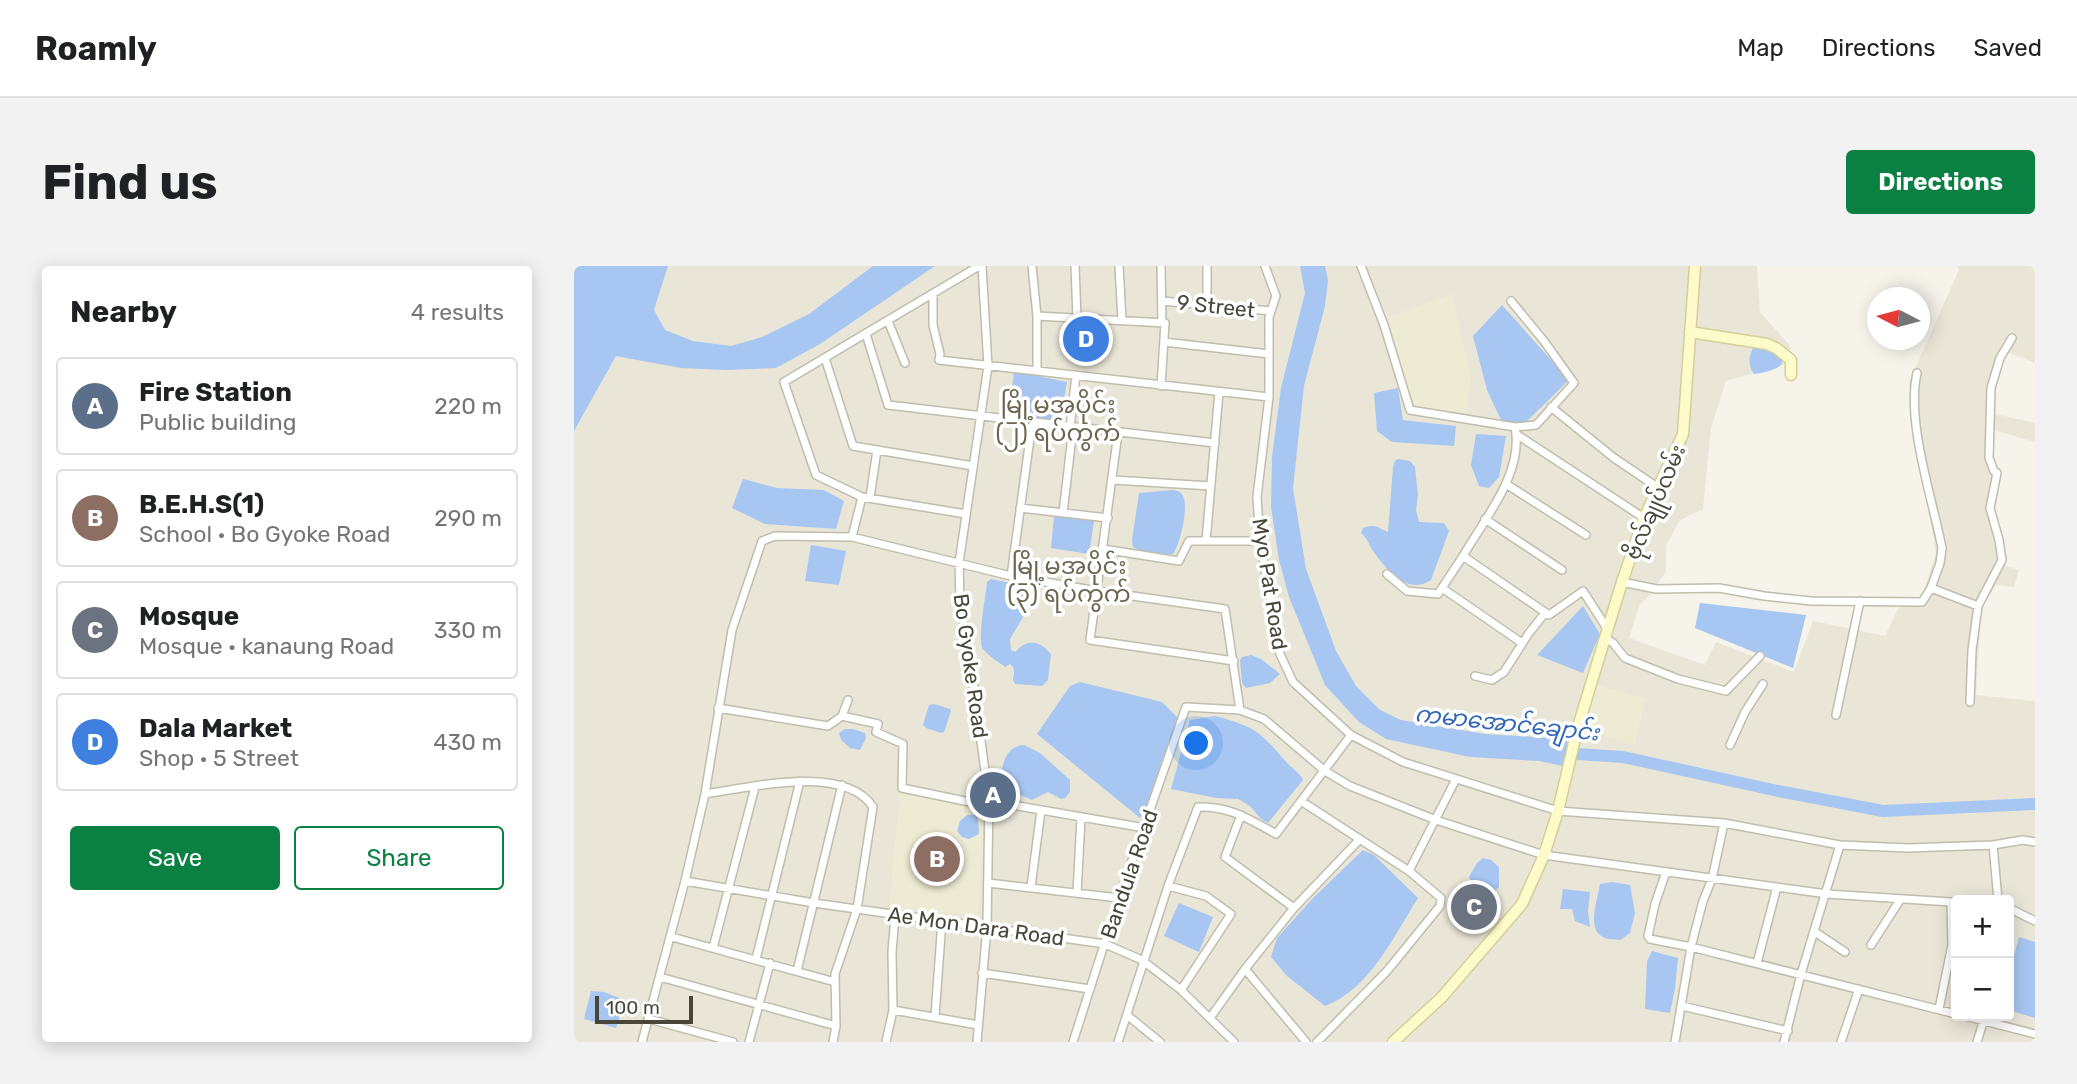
<!DOCTYPE html>
<html lang="en">
<head>
<meta charset="utf-8">
<style>
  body { margin:0; font-family:Rubik,"Noto Sans Myanmar",sans-serif; background:#f2f2f2; color:#202124 }
  .controls { position:absolute; right:21px; bottom:21px; display:grid; overflow:hidden; border-radius:7px; box-shadow:0 4px 18px #0003 }
  .controls button { width:63px; height:63px; display:grid; place-items:center; padding:0; border:0; border-bottom:2px solid #e0e0e0; background:#fff; color:#202124; font:35px sans-serif }
  .compass { position:absolute; left:1293px; top:21px; width:63px; height:63px; border-radius:50%; background:#fff; box-shadow:0 4px 18px #0003; rotate:276deg }
  .scale { position:absolute; left:21px; bottom:18px; width:98px; box-sizing:border-box; padding-left:7px; border:4px solid #494538; border-top:0; font-size:19px; line-height:24px; white-space:nowrap; color:#494538; -webkit-text-stroke:5px #fff; paint-order:stroke }
  .you { position:absolute; left:623px; top:478px; width:24px; height:24px; margin:-18px; border:5px solid #fff; border-radius:50%; background:#1a73e8; box-shadow:0 0 0 10px #1a73e833 }
  .badge { display:grid; place-items:center; width:46px; height:46px; border-radius:50%; background:#0b8043; color:#fff; font-size:23px; font-weight:700 }
  .pin { position:absolute; translate:-50% -50%; border:4px solid #fff; box-shadow:0 2px 7px #0006 }
  .list { margin:0; padding:0; list-style:none }
  h2 { display:flex; justify-content:space-between; align-items:center; height:91px; margin:0; padding:0 28px; font-size:30px }
  h2 small { font-size:23px; font-weight:400; color:#757577 }
  .list li { display:grid; grid-template-columns:46px 1fr auto; gap:21px; align-items:center; box-sizing:border-box; height:98px; margin:0 14px 14px; padding:0 14px; border:2px solid #e0e0e0; border-radius:7px }
  .list b { display:block; font-size:26px; white-space:nowrap }
  .list p { margin:0; font-size:23px; white-space:nowrap; color:#757577 }
  .list em { font-size:23px; font-style:normal; color:#757577 }
  .actions { display:flex; gap:14px; padding:21px 28px }
  .actions a { flex:1; padding:16px 0; border:2px solid #0b8043; border-radius:7px; text-align:center; font-size:24px; color:#0b8043 }
  .actions .main { background:#0b8043; color:#fff }
  .map { position:relative; flex:none; width:1461px; height:776px; overflow:hidden; border-radius:7px }
  header { display:flex; align-items:center; gap:42px; box-sizing:border-box; height:98px; padding:0 35px; background:#fff; border-bottom:2px solid #e0e0e0 }
  header strong { font-size:33px }
  nav { display:flex; gap:38px; margin-inline-start:auto; font-size:24px }
  .intro { display:flex; align-items:center; justify-content:space-between; box-sizing:border-box; height:168px; padding:0 42px }
  h1 { margin:0; font-size:49px }
  .button { padding:18px 32px; border-radius:7px; background:#0b8043; color:#fff; font-size:24px; font-weight:700 }
  main { display:flex; gap:42px; padding:0 42px }
  aside { flex:1; background:#fff; border-radius:7px; box-shadow:0 4px 18px #0003 }
  .map>svg:first-child { display:block }
  .residential { fill:#e9e6d8; fill-rule:evenodd }
  .education { fill:#eeebd4 }
  .water { fill:#a7c6f1 }
  .lines { fill:none; stroke-linecap:round; stroke-linejoin:round }
  .river { stroke:#a7c6f1; stroke-width:12 }
  .street-casing { stroke:#c0bdac; stroke-width:10 }
  .secondary-casing { stroke:#d4cf9a; stroke-width:13 }
  .street { stroke:#fff; stroke-width:7 }
  .secondary { stroke:#fefbca; stroke-width:10 }
  .labels { text-anchor:middle; dominant-baseline:central; stroke-width:7; stroke-linejoin:round; paint-order:stroke }
  .street-label { font-size:21px; fill:#494538; stroke:#fff }
  .water-label { font-size:23px; font-style:italic; fill:#3066b6; stroke:#fff }
  .quarter-label { font-size:24px; fill:#6c654f; stroke:#fff }
</style>
</head>
<body>
<header>
<strong>Roamly</strong>
<nav><a>Map</a><a>Directions</a><a>Saved</a></nav>
</header>
<div class="intro"><h1>Find us</h1><a class="button">Directions</a></div>
<main>
<aside>
<h2>Nearby<small>4 results</small></h2>
<ul class="list">
<li><span class="badge" style="background:#5c6f8a">A</span><div><b>Fire Station</b><p>Public building</p></div><em>220 m</em></li>
<li><span class="badge" style="background:#8d6e63">B</span><div><b>B.E.H.S(1)</b><p>School · Bo Gyoke Road</p></div><em>290 m</em></li>
<li><span class="badge" style="background:#6b7280">C</span><div><b>Mosque</b><p>Mosque · kanaung Road</p></div><em>330 m</em></li>
<li><span class="badge" style="background:#3f7fe0">D</span><div><b>Dala Market</b><p>Shop · 5 Street</p></div><em>430 m</em></li>
</ul>
<div class="actions"><a class="main">Save</a><a>Share</a></div>
</aside>
<div class="map">
<svg width="1461" height="776" viewBox="0 0 1461 776">
  <rect width="100%" height="100%" fill="#f5f3ea"/>
  <!-- residential -->
  <path class="residential" d="M94,0H1183L1186,46L1217,81L1212,98L1152,115L1137,162L1129,243L1106,254L1092,279V305L1078,327L1066,338L1055,372L1131,399L1142,376L1220,406L1239,355L1311,370L1324,343L1348,330L1362,287L1339,156L1335,116L1385,4L1383,0H1461V97L1435,87L1429,94L1416,129L1417,147L1461,157V176L1420,164L1419,241L1431,283L1429,299L1445,304L1440,321L1422,319L1407,343L1402,429L1461,435V776H0V165L42,90L80,44ZM1382,634H1435V750H1382Z"/>
  <!-- education -->
  <path class="education" d="M878,28L897,113L892,147L843,141L835,130L812,52Z
    M1021,419L1071,432L1061,478L1010,465Z
    M326,527L410,545L404,649L315,642Z"/>
  <!-- water -->
  <path class="water" d="M0,0H94L80,44L91,64L119,75L157,80L188,71L235,48L299,0H361L246,78L202,102L153,104L107,102L42,90L0,165Z
    M726,0H751L754,14L751,40L730,120L719,222L732,303L762,385L782,420L806,444L827,454L911,468L994,473L989,500L965,495L896,491L812,473L785,456L751,419L715,331L705,294L697,241L698,191L707,122L731,27Z
    M928,39L995,114L948,160L927,154L913,124L899,70Z
    M1188,80C1223,94 1208,104 1180,108C1174,101 1174,88 1180,81Z
    M440,105L493,116L486,157L435,151Z
    M824,122L829,154L882,160L880,180L818,176L803,165L800,127Z
    M902,168L932,170L925,211L915,222L905,220L897,199Z
    M824,193L836,195L841,201L844,229L842,244L845,256L870,257L875,265L857,314C833,330 813,304 799,285C795,279 794,273 787,267L789,262C802,257 805,263 814,266L819,201L821,195Z
    M169,213L203,222L250,224L270,235L262,263L191,258L158,242Z
    M599,224C604,225 606,225 609,230C615,240 606,279 599,288C586,288 570,288 559,281L558,274L565,227Z
    M480,250L520,255L515,288L477,282Z
    M237,279L272,285L265,319L231,315Z
    M417,313L456,321L457,338L436,373L437,384L441,386C454,372 465,374 477,388L474,414L468,420L441,418L439,414C440,407 442,403 436,398L431,401C425,396 413,389 409,383C403,376 412,328 413,316Z
    M1126,337L1232,349L1219,402L1121,362Z
    M1009,340L1026,368L1009,407L963,389Z
    M677,389L687,393L706,408L696,417L672,422L668,417L666,394L668,391Z
    M506,416L588,436L604,452L571,548L566,552L463,468L496,420Z
    M360,438L376,443L377,445L370,466L367,467L352,462L349,459L355,439Z
    M641,450C683,461 687,467 714,498C720,504 726,507 729,514L694,557L687,553L676,540L664,533L642,532L597,523L616,454Z
    M271,463H279L291,467L292,472L286,484L276,482L267,474L265,467Z
    M450,479L466,487L496,514V526L491,532L487,533L474,526L458,534L427,521C426,504 430,480 450,479Z
    M393,549H401L404,552L405,568L395,573L388,571L383,565L386,555Z
    M789,584L800,589L844,632C820,670 795,724 751,740L713,710L697,691L703,672L739,632Z
    M909,592L917,594L925,601V621L919,627L900,621L895,611L903,597Z
    M1038,616L1056,619L1061,647L1056,667L1046,674C1041,673 1033,674 1029,671C1012,663 1024,632 1026,618Z
    M989,623L1016,626L1014,645L1016,661L1001,655L998,643H986Z
    M605,637L639,651L625,686L590,670Z
    M1445,671L1461,676V752L1435,744V708Z
    M1078,685L1104,692L1101,722L1096,747L1071,743L1073,695Z
    M17,725L30,726L48,733L49,741L42,762L10,753Z"/>
  <g class="lines">
    <!-- river -->
    <path class="river" d="M988,487L1049,491L1204,525L1309,545L1461,538"/>
    <defs>
      <path id="street" d="M458,0L463,50V104
        M501,0L503,52
        M545,0L548,54
        M587,0L588,57
        M691,0L702,30L695,51V131L683,231L686,275L706,388L719,416L777,469L829,496L984,545L1150,557L1266,579L1334,582L1419,579L1424,634
        M787,0L810,59L836,144L941,161C950,207 911,252 889,290L975,349L1009,325L1034,364
        M359,28V59L366,88L365,94L695,131
        M588,35L697,45
        M937,35L970,75L1000,117L962,159L941,161
        M633,39V0
        M463,50L591,57L587,120
        M314,55L331,97
        M292,68L314,139L641,177
        M590,76L695,88
        M251,92L279,180L399,200
        M1343,107C1332,156 1358,231 1368,282L1366,297L1357,322
        M977,141L1040,192L1083,221
        M496,162L502,109
        M544,167L516,374L660,395
        M942,168L1070,252
        M539,214L637,220
        M932,218L1012,269
        M296,231L303,184
        M446,242L534,252
        M489,247L499,162
        M392,248L288,231L242,209L210,116L405,0
        M911,253L988,304
        M278,271L288,231
        M632,275L645,126
        M529,283L605,295L615,275H686
        M813,308L833,325L864,328L889,290
        M437,310L458,158
        M1048,316L1082,323L1145,322L1190,330L1237,335L1348,336L1357,322L1404,340
        M868,322L948,377
        M1031,372L1039,377L1051,392L1104,413L1152,425L1186,390
        M901,410L918,414L930,406L955,367L971,347
        M1396,436L1398,384L1404,340L1428,294L1425,274L1416,242L1423,207L1420,205L1415,192L1417,122L1426,92L1438,72
        M144,442L254,460L268,450L274,434
        M1262,449L1286,335
        M268,450L304,458L302,466L329,478L328,522L410,539L415,535L571,562
        M1156,479L1171,446L1189,418
        M131,528C174,522 270,497 299,541L283,643L261,708L262,760L259,776
        M727,535L835,605L867,632L866,640L813,705L743,776
        M667,549L651,591L720,642
        M1419,579L1449,574L1461,576
        M835,605L882,513
        M1092,606L1081,638L1074,670L1076,673L1117,681L1382,748
        M111,615L240,637L531,678L568,694L607,724L660,776
        M414,617L545,632
        M594,620L632,630L657,648L607,724
        M457,621L467,544
        M503,627L507,552
        M1435,642L1461,655
        M1241,666L1271,686
        M98,671L261,716
        M1297,679L1326,634
        M139,682L181,521
        M182,693L226,515
        M1183,697L1203,621
        M671,703L732,776
        M223,705L268,519
        M408,707L516,723
        M86,711L262,760
        M1108,740L1214,765
        M319,744L318,686L321,649
        M553,749L586,776
        M361,750L368,655
        M1391,750L1461,768
        M636,752L671,703L720,642L786,573
        M75,753L159,776
        M68,776L111,615L131,528L158,364L188,275L201,270L278,271L437,310L523,325L651,343L666,444
        M175,776L196,697
        M312,776L319,744L404,759
        M403,776L413,661L415,535L397,400L386,335L385,297L414,100L408,0
        M499,776L545,632L612,441L666,444L690,453L751,505L776,520L862,554L970,589L1253,628L1377,636L1378,679L1365,743
        M544,776L594,620L624,541C656,540 675,553 702,568L777,469
        M1101,776L1117,681L1129,635L1138,613L1150,557
        M1210,776L1227,708L1266,579
        M1267,776L1285,723
        M1403,776L1411,750"/>
      <path id="secondary" d="M1116,66L1193,78L1202,82L1217,94V109
        M819,776L868,731L948,638L970,589L984,545L1003,464L1048,316L1070,252L1109,168L1121,0"/>
    </defs>
    <!-- street casing -->
    <use href="#street" class="street-casing"/>
    <!-- secondary casing -->
    <use href="#secondary" class="secondary-casing"/>
    <!-- street -->
    <use href="#street" class="street"/>
    <!-- secondary -->
    <use href="#secondary" class="secondary"/>
  </g>
  <g class="labels">
    <!-- street labels -->
    <g class="street-label">
      <text transform="translate(642 40) rotate(6)">9 Street</text>
      <text transform="translate(1081 236) rotate(-67)">ဗိုလ်ချုပ်လမ်း</text>
      <text transform="translate(696 318) rotate(81)">Myo Pat Road</text>
      <text transform="translate(397 400) rotate(82)">Bo Gyoke Road</text>
      <text transform="translate(555 608) rotate(-71)">Bandula Road</text>
      <text transform="translate(402 660) rotate(8)">Ae Mon Dara Road</text>
    </g>
    <!-- water labels -->
    <g class="water-label">
      <text transform="translate(933 457) rotate(6)">ကမာအောင်ချောင်း</text>
    </g>
    <!-- quarter labels -->
    <g class="quarter-label">
      <text x="484" y="139">မြို့မအပိုင်း<tspan x="484" dy="28">(၂) ရပ်ကွက်</tspan></text>
      <text x="495" y="300">မြို့မအပိုင်း<tspan x="495" dy="28">(၃) ရပ်ကွက်</tspan></text>
    </g>
  </g>
</svg>
<div class="controls">
<button>+</button>
<button>−</button>
</div>
<svg class="compass" viewBox="-18 -18 36 36"><path d="M0-13l5 13h-10z" fill="#e53935"/><path d="M0 13l5-13h-10z" fill="#757577"/></svg>
<div class="scale">100 m</div>
<div class="you"></div>
<div class="pin badge" style="left:419px;top:529px;background:#5c6f8a">A</div>
<div class="pin badge" style="left:363px;top:593px;background:#8d6e63">B</div>
<div class="pin badge" style="left:900px;top:641px;background:#6b7280">C</div>
<div class="pin badge" style="left:512px;top:73px;background:#3f7fe0">D</div>
</div>
</main>
</body>
</html>
